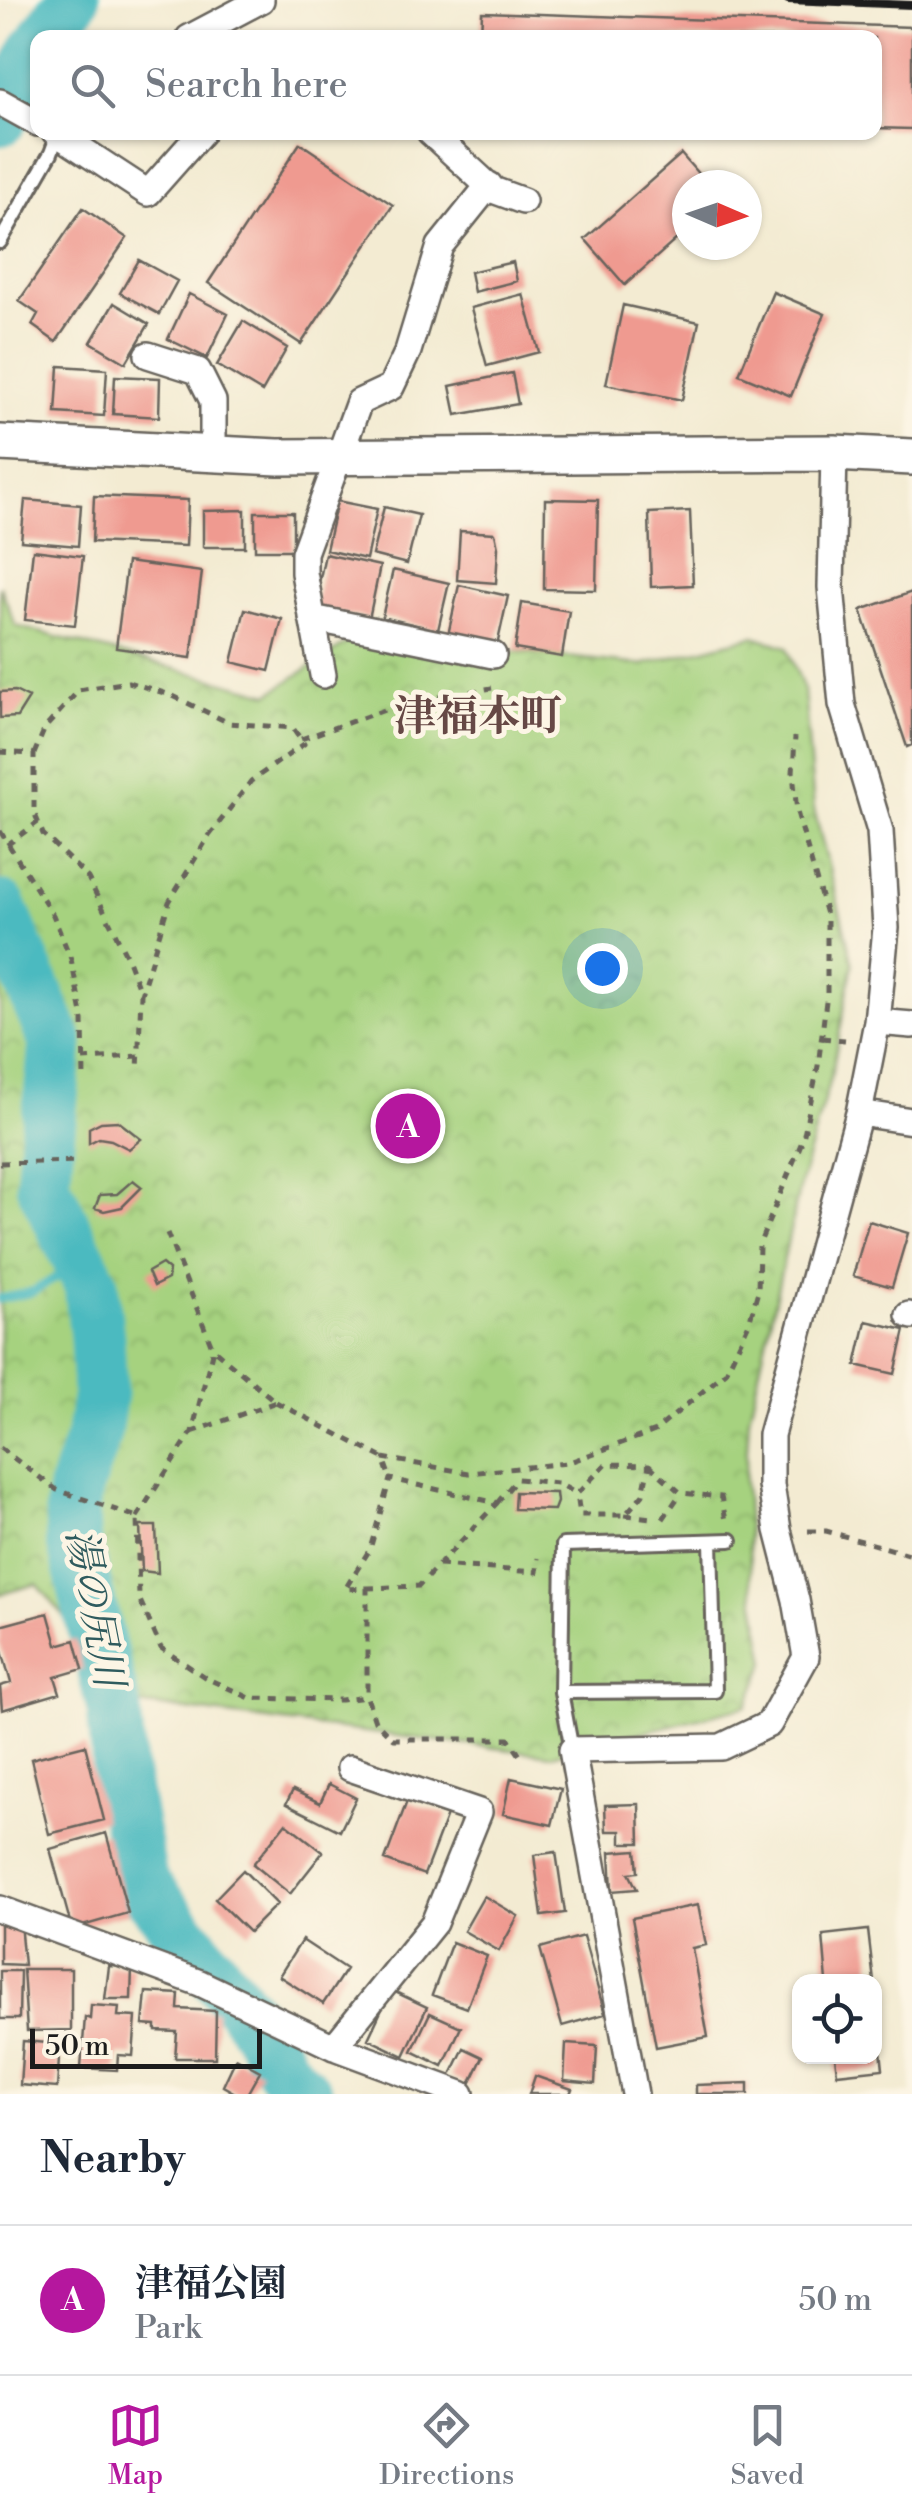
<!DOCTYPE html>
<html lang="en">
<head>
<meta charset="utf-8">
<style>
  body { margin:0; font-family:"Libre Bodoni","Noto Serif JP",serif; background:#f6f6f7; color:#1f2937 }
  .controls { position:absolute; right:30px; bottom:30px; display:grid; overflow:hidden; border-radius:20px; box-shadow:0 2px 8px #0004 }
  .controls button { width:90px; height:90px; display:grid; place-items:center; padding:0; border:0; border-bottom:2px solid #e0e1e3; background:#fff; color:#1f2937; font:50px sans-serif }
  .compass { position:absolute; left:672px; top:170px; width:90px; height:90px; border-radius:50%; background:#fff; box-shadow:0 2px 8px #0004; rotate:92deg }
  .scale { position:absolute; left:30px; bottom:25px; width:232px; box-sizing:border-box; padding-left:10px; border:5px solid #1c1c1c; border-top:0; font-size:28px; line-height:35px; white-space:nowrap; color:#1c1c1c; -webkit-text-stroke:8px #fcf5e5; paint-order:stroke }
  .you { position:absolute; left:602px; top:968px; width:35px; height:35px; margin:-25px; border:8px solid #fff; border-radius:50%; background:#1a73e8; box-shadow:0 0 0 15px #1a73e833 }
  .badge { display:grid; place-items:center; width:65px; height:65px; border-radius:50%; background:#b5179e; color:#fff; font-size:32px; font-weight:700 }
  .pin { position:absolute; translate:-50% -50%; border:5px solid #fff; box-shadow:0 2px 10px #0006 }
  .list { margin:0; padding:0; list-style:none }
  h2 { display:flex; justify-content:space-between; align-items:center; height:130px; margin:0; padding:0 40px; font-size:42px }
  h2 small { font-size:32px; font-weight:400; color:#747a83 }
  .list li { display:grid; grid-template-columns:65px 1fr auto; gap:30px; align-items:center; box-sizing:border-box; height:150px; padding:0 40px; border-top:2px solid #e0e1e3 }
  .list b { display:block; font-size:38px; white-space:nowrap }
  .list p { margin:0; font-size:32px; white-space:nowrap; color:#747a83 }
  .list em { font-size:32px; font-style:normal; color:#747a83 }
  .icon { flex:none; width:55px; height:55px; fill:none; stroke:currentColor; stroke-width:2; stroke-linecap:round; stroke-linejoin:round }
  .map { position:relative; flex:none; width:912px; height:2094px; overflow:hidden }
  .search { position:absolute; background:#fff; box-shadow:0 2px 8px #0004; left:30px; right:30px; top:30px; height:110px; display:flex; align-items:center; gap:25px; box-sizing:border-box; padding:0 35px; border-radius:20px; color:#747a83; font-size:38px }
  .sheet { height:280px; background:#fff }
  nav { display:flex; justify-content:space-around; align-items:center; box-sizing:border-box; height:140px; border-top:2px solid #e0e1e3; background:#fff; font-size:28px; color:#747a83 }
  nav a { display:grid; justify-items:center; gap:5px }
  nav .on { color:#b5179e }
  .map>svg:first-child { display:block }
  .park { fill:url(#park-crowns); stroke:#61774e; stroke-width:2.5 }
  .lines { fill:none; stroke-linecap:round; stroke-linejoin:round }
  .stream { stroke:#4bbac0; stroke-width:9 }
  .river { stroke:#4bbac0; stroke-width:55 }
  .building { fill:#ef9a90 }
  .lane-casing { stroke:#67645c; stroke-width:18 }
  .street-casing { stroke:#67645c; stroke-width:30 }
  .secondary-casing { stroke:#67645c; stroke-width:40 }
  .path { stroke:#67645c; stroke-width:5; stroke-dasharray:8 8; stroke-linecap:butt }
  .lane { stroke:#fff; stroke-width:12 }
  .street { stroke:#fff; stroke-width:25 }
  .secondary { stroke:#fff; stroke-width:35 }
  .rail { stroke:#1c1c1c; stroke-width:8 }
  .labels { text-anchor:middle; dominant-baseline:central; stroke-width:10; stroke-linejoin:round; paint-order:stroke }
  .water-label { font-size:40px; font-style:italic; fill:#2f5b5e; stroke:#fcf5e5 }
  .quarter-label { font-size:42px; font-weight:bold; fill:#664845; stroke:#fcf5e5 }
</style>
</head>
<body>
<div class="map">
<svg width="912" height="2094" viewBox="0 0 912 2094">
  <defs>
    <pattern id="park-crowns" width="20" height="18" patternUnits="userSpaceOnUse" patternTransform="scale(2.5)"><rect width="20" height="18" fill="#a6d27f"/><path d="M2 6a3 3 0 1 1 6 0M12 15a3 3 0 1 1 6 0" fill="none" stroke="#8eb46d"/></pattern>
  </defs>
  <rect width="100%" height="100%" fill="#fcf5e5"/>
  <filter id="ink" filterUnits="userSpaceOnUse"><feTurbulence type="fractalNoise" baseFrequency=".01" numOctaves="2"/><feDisplacementMap in="SourceGraphic" scale="20" xChannelSelector="R" yChannelSelector="G"/><feConvolveMatrix kernelMatrix="1 2 1 2 8 2 1 2 1" color-interpolation-filters="sRGB"/></filter>
  <filter id="wash" filterUnits="userSpaceOnUse"><feTurbulence type="fractalNoise" baseFrequency=".0048" numOctaves="4" result="noise"/><feDisplacementMap in="SourceGraphic" scale="40" xChannelSelector="R" yChannelSelector="G"/><feGaussianBlur stdDeviation="2.25" result="paint"/><feColorMatrix in="noise" values="0 0 0 0 0 0 0 0 0 0 0 0 0 0 0 0 0 1.4 0 .05"/><feComposite in="paint" operator="in"/></filter>
  <g filter="url(#wash)">
    <rect width="100%" height="100%" fill="#f3ebd2"/>
    <!-- park -->
    <path class="park" d="M0,586L16,626L269,694L359,635L641,665L754,636L787,647L804,690L814,809L853,963L832,1072L801,1180L749,1418L745,1480L751,1580L766,1662L747,1706L552,1755L138,1704L37,1584L0,1594Z"/>
    <g class="lines">
      <!-- stream -->
      <path class="stream" d="M0,1299L32,1292L82,1263"/>
      <!-- river -->
      <path class="river" d="M46,38L72,0
        M0,119L38,49
        M0,908L56,1042L43,1184L91,1284L97,1338L100,1393L94,1433L75,1489L72,1510L73,1538L114,1709L119,1765L141,1883L250,2017L283,2070L306,2094"/>
    </g>
    <g id="blocks">
      <!-- building -->
      <path class="building" d="M482,12L912,27V129L874,128V38H481Z
        M300,143L393,205L301,344L208,283Z
        M681,154L708,185H687V230L625,285L585,239Z
        M83,208L127,238L56,342L32,325L38,314L19,301Z
        M139,260L177,281L159,314L120,293Z
        M513,262L517,281L474,292L470,272Z
        M773,292L825,314L791,396L739,374Z
        M189,294L228,314L207,358L168,339Z
        M523,294L539,352L487,366L471,308Z
        M114,303L149,324L126,363L91,342Z
        M623,305L699,322L682,400L606,384Z
        M243,321L287,348L262,392L217,365Z
        M59,366L107,369L104,416L56,413Z
        M512,373L518,404L456,415L450,386Z
        M115,376L160,378L159,417L113,414Z
        M94,496L188,500L186,546L92,542Z
        M545,499L598,500L596,590L544,589Z
        M25,500L81,505L78,546L21,541Z
        M337,501L377,509L366,559L326,550Z
        M384,507L419,515L407,564L372,555Z
        M245,510V547H203V511Z
        M690,511L693,585L651,587L649,513Z
        M255,512H293V550H255Z
        M460,531L495,533L498,547L496,583L457,580Z
        M33,550L83,556L75,625L25,620Z
        M325,554L380,566L369,619L314,608Z
        M127,562L202,572L191,658L116,648Z
        M393,570L449,583L438,630L382,617Z
        M459,585L508,596L497,646L448,635Z
        M912,592V745L907,747L861,610Z
        M522,603L569,611L562,657L515,649Z
        M245,609L282,619L269,671L232,662Z
        M15,691L29,698L17,717L0,718V692Z
        M118,1121L141,1139L129,1149L111,1140L99,1138L89,1143V1128L101,1122Z
        M133,1180L142,1187L122,1207L104,1211L95,1208L100,1195L117,1194Z
        M869,1221L908,1233L892,1287L853,1276Z
        M162,1264L169,1270L168,1279L154,1286L148,1272Z
        M866,1321L905,1330L895,1374L856,1365Z
        M515,1492L556,1493L557,1502L554,1510L514,1509Z
        M140,1526H156L158,1573L142,1571Z
        M48,1613L57,1645L75,1640L83,1669L55,1677L60,1693L2,1710L0,1686L11,1683L0,1644V1626Z
        M85,1745L104,1820L49,1834L31,1759Z
        M511,1778L561,1789L552,1825L503,1814Z
        M329,1784L356,1798L340,1831L286,1804L293,1790L320,1803Z
        M407,1801L447,1815L424,1875L385,1860Z
        M639,1804L640,1843H621V1831H606L605,1805Z
        M286,1823L323,1852L290,1894L253,1864Z
        M106,1833L128,1913L72,1929L50,1849Z
        M636,1850L638,1872L629,1873L637,1889L612,1891L610,1852Z
        M556,1852L565,1913L542,1916L534,1855Z
        M243,1870L277,1904L249,1932L215,1899Z
        M484,1896L518,1916L499,1951L464,1931Z
        M698,1905L706,1945L692,1948L708,2037L656,2047L632,1918Z
        M0,1920L20,1923L24,1965L0,1964Z
        M868,1930L874,1982H827L823,1935Z
        M583,1936L605,2014L562,2026L540,1948Z
        M302,1940L346,1969L323,2004L279,1976Z
        M452,1942L487,1956L467,2008L432,1995Z
        M109,1966L132,1967L131,1999H105Z
        M23,1969H71V2030L27,2031Z
        M0,1971H20L19,2019H0Z
        M391,1990L427,2007L404,2056L368,2039Z
        M146,1992L179,1994L178,2009L216,2011L215,2058H175L177,2032L156,2031V2026L143,2025Z
        M91,2005L119,2007L118,2016L136,2017L133,2056L118,2055L117,2070L81,2068L85,2017L90,2019Z
        M430,2013L461,2027L443,2066L412,2051Z
        M874,2013H877L883,2069L837,2074L835,2056H874Z
        M23,2041L60,2044L57,2088L20,2085Z
        M566,2044L597,2046L595,2084L564,2081Z
        M464,2048L483,2057L469,2086L450,2077Z
        M236,2058L260,2071L247,2094H237L223,2086Z
        M535,2076L572,2089L570,2094H529Z
        M748,2083V2094H696V2085Z"/>
    </g>
  </g>
  <g filter="url(#ink)">
    <use href="#blocks" fill-opacity="0" stroke="#67645c" stroke-width="2.5"/>
    <g class="lines">
      <defs>
        <path id="lane" d="M0,242L51,153L58,134
          M711,1541L715,1691L561,1692L563,1545L731,1540
          M561,1692L572,1750"/>
        <path id="street" d="M189,38L261,0
          M0,102L38,123
          M55,132L148,193L202,132
          M430,132L493,190L523,201
          M148,355L198,371L213,401V454
          M312,618L493,655
          M323,675L304,573V553L359,402L391,387L408,351L440,246L489,185
          M877,1022L912,1025
          M859,1113L912,1121
          M909,1315L912,1316
          M0,1909L200,1983L334,2047L461,2094
          M334,2047L434,1923L479,1812L350,1768
          M635,2094L572,1750L721,1747L769,1724L806,1657L796,1600L778,1530L771,1485V1435L859,1113L877,1022L886,928L880,831L842,704L831,587L834,453"/>
        <path id="secondary" d="M0,443L278,457L834,453L912,457"/>
      </defs>
      <!-- lane casing -->
      <use href="#lane" class="lane-casing"/>
      <!-- street casing -->
      <use href="#street" class="street-casing"/>
      <!-- secondary casing -->
      <use href="#secondary" class="secondary-casing"/>
      <!-- path -->
      <path class="path" d="M301,739L405,703L492,688
        M0,752L34,754V812L43,834L88,878L126,955L141,994L138,1071
        M34,754L45,728L79,690L128,682L171,695L229,723L293,728L304,744L251,781L209,836L169,902L141,994
        M0,831L53,915L71,959L83,1019L84,1080
        M7,845L38,822
        M822,1038L845,1040
        M83,1059L139,1056
        M0,1163L80,1161
        M276,1402L383,1458L390,1478
        M192,1432L276,1402L213,1349
        M0,1448L57,1490L137,1517L139,1598L161,1648L206,1678L250,1698L341,1700L367,1697L375,1721L393,1739H509L521,1757
        M383,1458L469,1473L567,1463L655,1431L726,1372L749,1323L758,1291L759,1245L803,1139L818,1066L827,993V918L797,812L793,773L795,737
        M649,1465L681,1493L721,1497L726,1520
        M497,1503L517,1479L558,1483L577,1494L606,1464L649,1465L643,1494L625,1515H580L577,1494
        M625,1515L652,1518
        M137,1517L192,1432L213,1349L167,1233
        M663,1519L681,1493
        M808,1531H826L912,1555
        M438,1565L537,1572L538,1558
        M367,1588L419,1586L497,1503L390,1479L370,1549L345,1589L367,1588V1697"/>
      <!-- lane -->
      <use href="#lane" class="lane"/>
      <!-- street -->
      <use href="#street" class="street"/>
      <!-- secondary -->
      <use href="#secondary" class="secondary"/>
      <!-- rail -->
      <path class="rail" d="M788,0L912,5"/>
    </g>
  </g>
  <g class="labels">
    <!-- water labels -->
    <g class="water-label">
      <text transform="translate(94 1608) rotate(79)">湯の尻川</text>
    </g>
    <!-- quarter labels -->
    <g class="quarter-label">
      <text x="478" y="717">津福本町</text>
    </g>
  </g>
</svg>
<div class="controls">
<button><svg class="icon" aria-label="locate" viewBox="0 0 24 24"><circle cx="12" cy="12" r="6"/><path d="M12 2v4M12 18v4M2 12h4M18 12h4"/></svg></button>
</div>
<svg class="compass" viewBox="-18 -18 36 36"><path d="M0-13l5 13h-10z" fill="#e53935"/><path d="M0 13l5-13h-10z" fill="#747a83"/></svg>
<div class="scale">50 m</div>
<div class="you"></div>
<div class="pin badge" style="left:408px;top:1126px">A</div>
<div class="search"><svg class="icon" aria-label="search" viewBox="0 0 24 24"><circle cx="10" cy="10" r="6"/><path d="M15 15l6 6"/></svg>Search here</div>
</div>
<section class="sheet">
<h2>Nearby<small></small></h2>
<ul class="list">
<li><span class="badge">A</span><div><b>津福公園</b><p>Park</p></div><em>50 m</em></li>
</ul>
</section>
<nav>
<a class="on"><svg class="icon" aria-label="map" viewBox="0 0 24 24"><path d="M3 6l6-2 6 2 6-2v14l-6 2-6-2-6 2zM9 4v14M15 6v14"/></svg>Map</a>
<a><svg class="icon" aria-label="directions" viewBox="0 0 24 24"><path d="M12 3l9 9-9 9-9-9zM9 14v-3h6M13 9l2 2-2 2"/></svg>Directions</a>
<a><svg class="icon" aria-label="saved" viewBox="0 0 24 24"><path d="M7 4h10v16l-5-4-5 4z"/></svg>Saved</a>
</nav>
</body>
</html>
